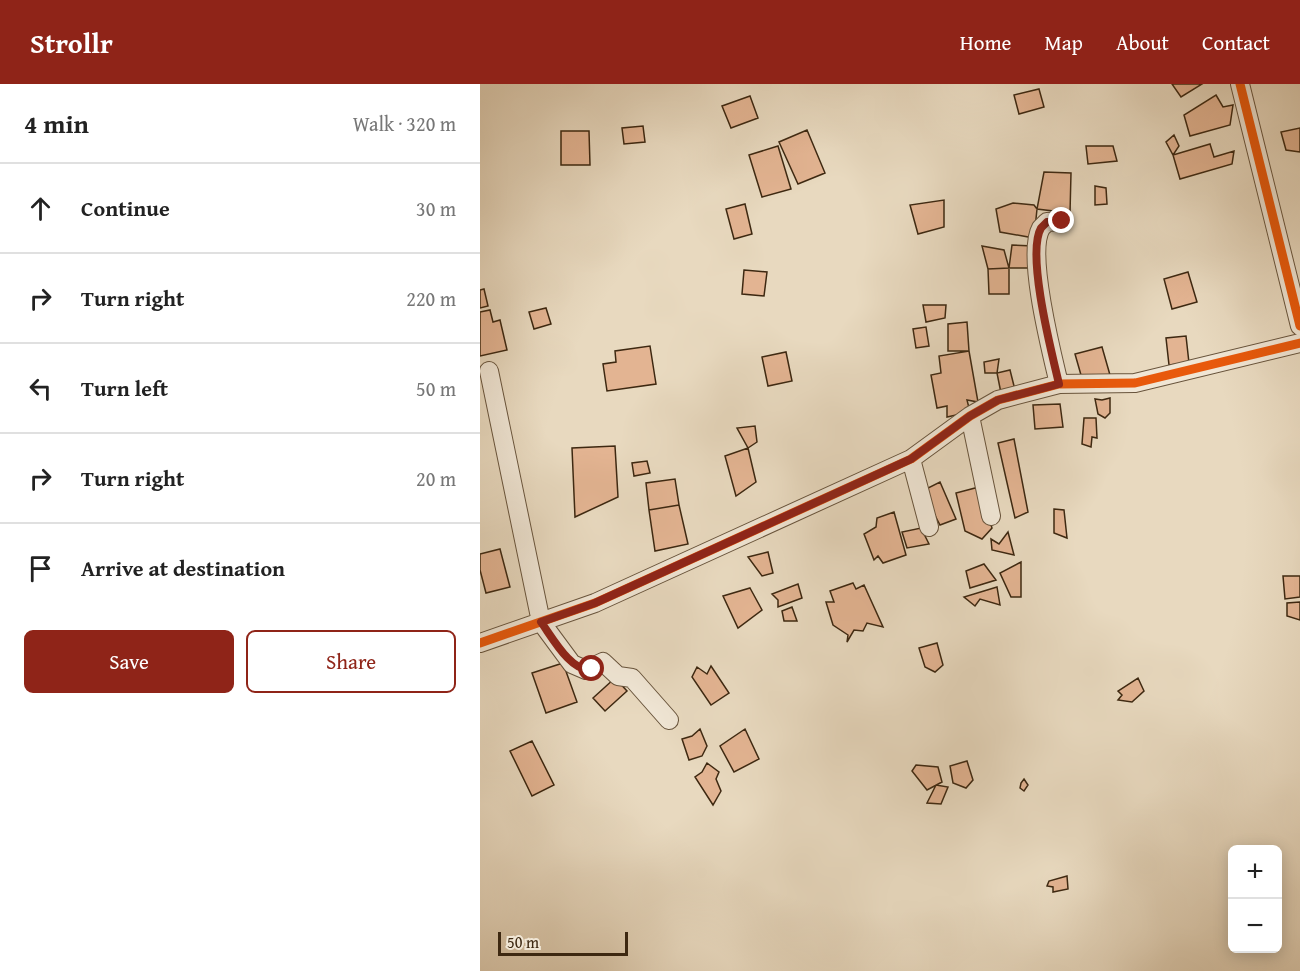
<!DOCTYPE html>
<html lang="en">
<head>
<meta charset="utf-8">
<style>
  body { margin:0; font-family:"Gentium Book Plus",serif; background:#f2f2f2; color:#222 }
  .controls { position:absolute; right:18px; bottom:18px; display:grid; overflow:hidden; border-radius:9px; box-shadow:0 3px 15px #0003 }
  .controls button { width:54px; height:54px; display:grid; place-items:center; padding:0; border:0; border-bottom:2px solid #e0e0e0; background:#fff; color:#222; font:30px sans-serif }
  .scale { position:absolute; left:18px; bottom:15px; width:130px; box-sizing:border-box; padding-left:6px; border:3px solid #3d2811; border-top:0; font-size:16px; line-height:21px; white-space:nowrap; color:#3d2811; -webkit-text-stroke:4px #f0e6d5; paint-order:stroke }
  .stop { position:absolute; width:18px; height:18px; margin:-14px; border:4px solid #8f2418; border-radius:50%; background:#fff }
  .stop.end { background:#8f2418; border-color:#fff; box-shadow:0 2px 6px #0008 }
  .list { margin:0; padding:0; list-style:none }
  h2 { display:flex; justify-content:space-between; align-items:center; height:78px; margin:0; padding:0 24px; font-size:26px }
  h2 small { font-size:20px; font-weight:400; color:#767676 }
  .list li { display:grid; grid-template-columns:39px 1fr auto; gap:18px; align-items:center; box-sizing:border-box; height:90px; padding:0 24px; border-top:2px solid #e0e0e0 }
  .list b { display:block; font-size:22px; white-space:nowrap }
  .list em { font-size:20px; font-style:normal; color:#767676 }
  .actions { display:flex; gap:12px; padding:18px 24px }
  .actions a { flex:1; padding:14px 0; border:2px solid #8f2418; border-radius:9px; text-align:center; font-size:21px; color:#8f2418 }
  .actions .main { background:#8f2418; color:#fff }
  .icon { flex:none; width:33px; height:33px; fill:none; stroke:currentColor; stroke-width:2; stroke-linecap:round; stroke-linejoin:round }
  .map { position:relative; flex:none; width:820px; height:887px; overflow:hidden }
  header { display:flex; align-items:center; gap:36px; box-sizing:border-box; height:84px; padding:0 30px; background:#8f2418; color:#fff }
  header strong { font-size:28px }
  nav { display:flex; gap:33px; margin-inline-start:auto; font-size:21px }
  main { display:flex }
  aside { flex:1; background:#fff }
  .map>svg:first-child { display:block }
  .building { fill:#e3b492; stroke:#3d2811; stroke-width:1.5 }
  .lines { fill:none; stroke-linecap:round; stroke-linejoin:round }
  .street-casing { stroke:#68543c; stroke-width:20 }
  .street { stroke:#f0e6d5; stroke-width:18 }
  .cycleway-casing { stroke:#f0e6d5; stroke-width:13 }
  .cycleway { stroke:#e8590c; stroke-width:9 }
  .route { stroke:#8f2418; stroke-width:8 }
</style>
</head>
<body>
<header>
<strong>Strollr</strong>
<nav><a>Home</a><a>Map</a><a>About</a><a>Contact</a></nav>
</header>
<main>
<aside>
<h2>4 min<small>Walk · 320 m</small></h2>
<ul class="list">
<li><svg class="icon" aria-label="ahead" viewBox="0 0 24 24"><path d="M12 20V5M6 11l6-6 6 6"/></svg><div><b>Continue</b></div><em>30 m</em></li>
<li><svg class="icon" aria-label="right" viewBox="0 0 24 24"><path d="M7 20v-9h11M14 6l5 5-5 5"/></svg><div><b>Turn right</b></div><em>220 m</em></li>
<li><svg class="icon" aria-label="left" viewBox="0 0 24 24"><path d="M17 20v-9H6M10 6l-5 5 5 5"/></svg><div><b>Turn left</b></div><em>50 m</em></li>
<li><svg class="icon" aria-label="right" viewBox="0 0 24 24"><path d="M7 20v-9h11M14 6l5 5-5 5"/></svg><div><b>Turn right</b></div><em>20 m</em></li>
<li><svg class="icon" aria-label="arrive" viewBox="0 0 24 24"><path d="M6 21V4h12l-3 4 3 4H6"/></svg><div><b>Arrive at destination</b></div></li>
</ul>
<div class="actions"><a class="main">Save</a><a>Share</a></div>
</aside>
<div class="map">
<svg width="820" height="887" viewBox="0 0 820 887">
  <rect width="100%" height="100%" fill="#e8d9bf"/>
  <filter id="stains"><feTurbulence type="fractalNoise" baseFrequency=".00333" numOctaves="4"/><feColorMatrix values="0 0 0 0 .2 0 0 0 0 .09 0 0 0 0 .02 0 0 0 .5 -.17"/></filter>
  <radialGradient id="worn" r=".72"><stop offset=".6" stop-color="#630" stop-opacity="0"/><stop offset="1" stop-color="#630" stop-opacity=".3"/></radialGradient>
  <!-- building -->
  <path class="building" d="M692,0H722L701,13Z
    M559,5L564,23L539,30L534,11Z
    M736,11L743,23L753,21L750,41L710,52L704,31Z
    M270,12L278,34L251,44L242,22Z
    M163,42L165,58L144,60L142,44Z
    M820,44V68L806,66L801,48Z
    M327,46L345,89L318,100L299,58Z
    M81,47H109L110,81H81Z
    M694,51L699,62L693,71L686,58Z
    M730,60L734,73L754,67L752,80L700,95L693,71Z
    M298,62L311,105L282,113L269,71Z
    M606,62H633L637,77L608,80Z
    M564,88L591,89L590,129L557,125Z
    M615,102L626,104L627,120L615,121Z
    M464,116V143L438,150L430,121Z
    M533,119L554,121L557,125L554,154L520,148L516,125Z
    M265,120L272,150L254,155L246,125Z
    M532,161L553,162L552,184H529Z
    M502,162L524,166L529,184L508,185Z
    M529,184V210H509L508,185Z
    M264,186L287,188L284,212L262,210Z
    M708,188L717,218L692,225L684,195Z
    M4,205L8,222L0,224V206Z
    M443,221H466L465,234L446,238Z
    M66,224L71,240L54,245L49,228Z
    M10,226L13,238L20,236L27,266L0,272V228Z
    M487,238L489,267H468V240Z
    M446,243L449,262L436,264L433,245Z
    M706,252L709,279L689,281L686,254Z
    M170,262L176,300L127,307L123,280L136,278L135,267Z
    M622,263L630,291L603,298L595,270Z
    M489,267L498,318L487,316L490,328L467,333V322L457,324L451,291L461,289L459,272Z
    M306,268L312,297L288,302L282,273Z
    M519,275L517,289H505L504,278Z
    M530,286L535,306L521,309L517,289Z
    M630,314V329L625,334L618,330L615,315L622,316Z
    M580,320L583,343L555,345L553,321Z
    M604,334H616L617,354L612,353L611,363L602,360Z
    M275,342L277,358L268,364L257,344Z
    M534,355L548,428L535,434L518,359Z
    M135,362L138,413L95,433L92,364Z
    M268,364L276,398L256,412L245,372Z
    M167,377L170,389L154,392L152,379Z
    M195,395L199,421L169,426L166,399Z
    M460,398L476,435L460,441L442,407Z
    M499,403L512,444L502,455L485,447L476,409Z
    M199,421L208,460L175,467L169,426Z
    M574,425L584,426L587,454L574,449Z
    M414,428L426,471L403,479L398,472L394,476L384,450L396,443L397,434Z
    M441,444L449,460L427,464L422,448Z
    M528,448L534,471L512,466L511,455L519,460Z
    M20,465L30,503L6,509L0,486V470Z
    M288,468L293,489L282,492L268,473Z
    M541,478V513H531L520,489Z
    M504,480L516,496L490,504L486,487Z
    M803,492H820V513L805,515Z
    M373,499L376,505L384,501L403,543L387,539L383,547L374,546L367,558L368,551L353,541L346,518H354L350,507Z
    M318,500L322,514L298,523V516L292,510Z
    M517,503L520,521L500,515L495,522L484,513Z
    M270,504L282,526L258,544L243,512Z
    M820,518V536L807,532V519Z
    M312,523L317,537H304L302,527Z
    M457,559L463,581L455,588L445,583L439,564Z
    M83,579L97,618L66,629L52,589Z
    M231,582L249,609L231,621L212,593L217,583L227,590Z
    M135,594L147,607L125,627L113,614Z
    M658,594L664,607L652,618L638,616L642,611L638,607Z
    M220,645L227,662L222,672L209,676L202,655L212,652Z
    M265,645L279,675L254,688L240,662Z
    M52,657L74,701L52,712L30,667Z
    M487,677L493,696L486,704L473,699L470,682Z
    M227,679L239,688L236,695L241,707L233,721L215,693L222,688Z
    M436,681L458,683L462,698L447,706L432,687Z
    M544,695L548,701L544,707L540,704L541,699Z
    M456,701L468,703L461,720L447,719Z
    M587,792L588,805L573,808V803L567,802L569,797Z"/>
  <g class="lines">
    <defs>
      <path id="street" d="M760,0L820,242
        M9,287L61,538L92,580L106,586L123,578L138,592L152,594L189,636
        M579,300C572,270 546,170 561,144C562,143 566,139 567,138L582,137
        M490,332L511,432
        M431,375L449,443
        M0,559L115,519L431,375L490,332L518,316L579,300L655,299L820,259"/>
    </defs>
    <!-- street casing -->
    <use href="#street" class="street-casing"/>
    <!-- street -->
    <use href="#street" class="street"/>
    <defs>
      <path id="cycleway" d="M760,0L820,242
        M0,559L115,519L431,375L490,332L518,316L579,300L655,299L820,259"/>
    </defs>
    <!-- cycleway casing -->
    <use href="#cycleway" class="cycleway-casing"/>
    <!-- cycleway -->
    <use href="#cycleway" class="cycleway"/>
  </g>
  <g class="lines">
    <!-- route -->
    <path class="route" d="M112,585C92,590 72,553 61,538L115,519L431,375L490,332L518,316L579,300C572,270 546,170 561,144C562,143 566,139 567,138L582,137"/>
  </g>
  <rect width="100%" height="100%" filter="url(#stains)"/>
  <rect width="100%" height="100%" fill="url(#worn)"/>
</svg>
<div class="controls">
<button>+</button>
<button>−</button>
</div>
<div class="scale">50 m</div>
<div class="stop" style="left:112px;top:585px"></div>
<div class="stop end" style="left:582px;top:137px"></div>
</div>
</main>
</body>
</html>
